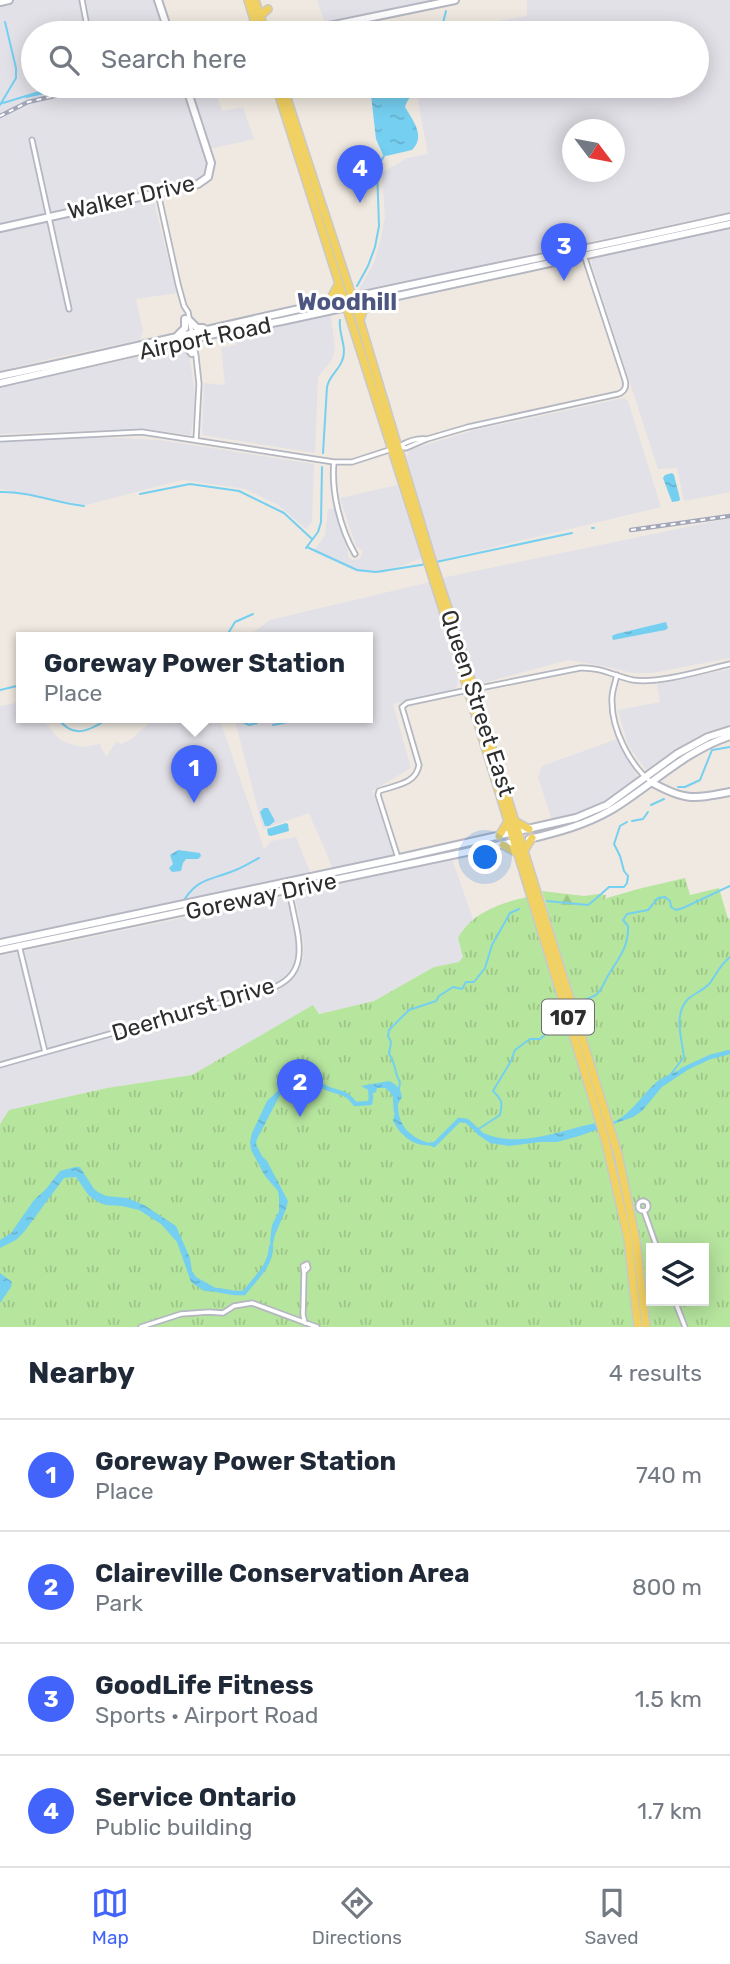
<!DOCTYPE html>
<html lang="en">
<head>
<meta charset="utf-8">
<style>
  body { margin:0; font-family:Rubik,sans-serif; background:#f6f6f7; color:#1f2937 }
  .controls { position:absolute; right:21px; bottom:21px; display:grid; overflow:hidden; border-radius:0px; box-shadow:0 4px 18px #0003 }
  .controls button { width:63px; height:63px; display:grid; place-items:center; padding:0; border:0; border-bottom:2px solid #e0e1e3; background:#fff; color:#1f2937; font:35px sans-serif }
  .compass { position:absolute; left:562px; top:119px; width:63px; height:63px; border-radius:50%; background:#fff; box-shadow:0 4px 18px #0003; rotate:122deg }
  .you { position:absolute; left:486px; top:858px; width:24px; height:24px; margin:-18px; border:5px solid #fff; border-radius:50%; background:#1a73e8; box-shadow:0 0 0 10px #1a73e833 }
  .badge { display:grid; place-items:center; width:46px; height:46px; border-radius:50%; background:#4264fb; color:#fff; font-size:23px; font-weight:700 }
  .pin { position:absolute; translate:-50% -58px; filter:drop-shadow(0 2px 4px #0008) }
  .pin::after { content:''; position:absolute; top:37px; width:24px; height:21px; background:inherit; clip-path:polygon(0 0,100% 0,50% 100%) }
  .popup { position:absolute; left:16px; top:632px; width:357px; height:91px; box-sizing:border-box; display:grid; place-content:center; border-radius:0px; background:#fff; filter:drop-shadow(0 2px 5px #0005); font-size:23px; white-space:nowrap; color:#747a83 }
  .popup b { font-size:26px; color:#1f2937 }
  .popup::after { content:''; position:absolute; left:50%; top:100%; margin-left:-14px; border:14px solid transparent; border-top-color:#fff }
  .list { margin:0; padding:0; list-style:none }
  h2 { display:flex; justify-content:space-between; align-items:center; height:91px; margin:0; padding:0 28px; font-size:30px }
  h2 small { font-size:23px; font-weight:400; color:#747a83 }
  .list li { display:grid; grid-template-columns:46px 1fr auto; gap:21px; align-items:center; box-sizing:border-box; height:112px; padding:0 28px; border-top:2px solid #e0e1e3 }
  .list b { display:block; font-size:26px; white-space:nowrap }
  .list p { margin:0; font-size:23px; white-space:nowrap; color:#747a83 }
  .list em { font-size:23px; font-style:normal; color:#747a83 }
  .icon { flex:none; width:38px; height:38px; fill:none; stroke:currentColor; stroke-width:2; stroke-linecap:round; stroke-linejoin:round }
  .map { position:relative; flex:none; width:730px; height:1327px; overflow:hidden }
  .search { position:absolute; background:#fff; box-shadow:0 4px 18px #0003; left:21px; right:21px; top:21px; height:77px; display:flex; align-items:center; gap:18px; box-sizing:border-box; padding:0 24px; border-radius:38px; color:#747a83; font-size:26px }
  .sheet { height:539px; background:#fff }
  nav { display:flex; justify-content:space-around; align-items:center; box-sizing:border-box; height:98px; border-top:2px solid #e0e1e3; background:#fff; font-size:19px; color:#747a83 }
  nav a { display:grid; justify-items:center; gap:4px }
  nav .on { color:#4264fb }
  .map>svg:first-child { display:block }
  .industrial { fill:#e3e1e8; fill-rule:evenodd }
  .forest { fill:url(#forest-firs) }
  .park { fill:url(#park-tufts); fill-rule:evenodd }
  .water { fill:url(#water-ripples) }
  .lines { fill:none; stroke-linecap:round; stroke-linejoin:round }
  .stream { stroke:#75cff0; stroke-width:2 }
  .river { stroke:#75cff0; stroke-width:4.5 }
  .street-casing { stroke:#b4b7c1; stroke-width:7 }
  .secondary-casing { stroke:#b4b7c1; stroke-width:10 }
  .primary-casing { stroke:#c9c9c9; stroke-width:10 }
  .street { stroke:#fff; stroke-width:3.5 }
  .secondary { stroke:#fff; stroke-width:6 }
  .primary { stroke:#f2d163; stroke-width:7 }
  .rail-casing { stroke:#a3a6b8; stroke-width:4.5 }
  .rail { stroke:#fff; stroke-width:2; stroke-dasharray:5; stroke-linecap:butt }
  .labels { text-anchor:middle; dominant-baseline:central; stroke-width:6; stroke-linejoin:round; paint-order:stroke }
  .shield { fill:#fff; stroke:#6d6d6d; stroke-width:2 }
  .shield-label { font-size:21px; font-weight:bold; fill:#2e2e2e }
  .street-label { font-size:23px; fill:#2e2e2e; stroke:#fff }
  .neighbourhood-label { font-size:24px; font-weight:bold; fill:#4d5680; stroke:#fff }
</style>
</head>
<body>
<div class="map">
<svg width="730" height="1327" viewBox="0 0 730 1327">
  <defs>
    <pattern id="forest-firs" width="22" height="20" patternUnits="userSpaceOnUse" patternTransform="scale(1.75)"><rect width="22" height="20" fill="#b6e59e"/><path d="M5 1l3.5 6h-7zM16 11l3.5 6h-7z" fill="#9dc588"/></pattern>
    <pattern id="park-tufts" width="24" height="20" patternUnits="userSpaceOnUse" patternTransform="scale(1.75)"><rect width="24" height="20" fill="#b6e59e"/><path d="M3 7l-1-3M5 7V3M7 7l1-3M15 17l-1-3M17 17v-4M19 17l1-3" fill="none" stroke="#9dc588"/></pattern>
    <pattern id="water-ripples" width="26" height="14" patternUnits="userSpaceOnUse" patternTransform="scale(1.75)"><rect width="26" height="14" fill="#75cff0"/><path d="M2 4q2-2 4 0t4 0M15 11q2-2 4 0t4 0" fill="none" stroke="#66b2ce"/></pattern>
  </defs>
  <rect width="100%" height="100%" fill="#efe9e1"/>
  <!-- industrial -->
  <path class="industrial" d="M0,0H156L166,33H33V86H214L222,111L243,107L254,139L205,150L208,162V170L204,176L190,183L151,191L177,293L136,299L143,331L140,340L62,356L0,371Z
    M317,0H433L325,23Z
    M527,0H730V212L358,291L374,263L380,242L385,217L382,173L407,158L428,154L418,101L419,98L435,93L438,86H697V33H460L459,28L527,16ZM572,130H614V172H572Z
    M730,228V492L684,501L677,468L658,469L592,266V258Z
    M331,315L335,350L331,361L318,377L315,453L202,435L204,383L225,385L221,348L236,345L234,333Z
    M179,348L186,349L189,353L194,386L195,400L191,435L145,429L0,434V387Z
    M624,398L628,401L661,507L436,561L407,458L409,450L475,430Z
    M96,437L160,440L314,464L312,522L306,529L278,505L245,489L182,480L86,505L0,489V442Z
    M397,485L422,558L383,573L358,572L313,552L325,535L328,509L335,508L348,550V557L352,560L359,559L362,555V550L356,546L340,498Z
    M730,518V658L653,673H632L603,666L568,660L480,684L474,678L442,578Z
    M430,582L458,679L457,686L454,690L393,704L411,768L372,791L393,850V855L391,857L333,869L309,813L263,829L234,717H367V637H247L270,620Z
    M730,669V724L705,732L675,749L646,770L628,745L618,710L660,702L657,684Z
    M21,702V717H41L59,739L70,744L83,747L100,744L106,757L116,742L121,744L130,740L152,721L162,717H219L264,849L271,841L296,837L311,874L0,939V706Z
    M617,739L637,776L636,779L612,797L594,807L552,820L538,777L542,766Z
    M452,859L473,919L462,930L463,957L459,962L434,967L374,1001L318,1014L314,1005L192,1075L107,1088L9,1110L0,1124V956L283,897L290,906L303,961L304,944L295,896L297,893Z"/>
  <!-- forest -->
  <path class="forest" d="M542,891L584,896L598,894L606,895L604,901L549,915Z"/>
  <!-- park -->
  <path class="park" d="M685,878L690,895L719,888L728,919L730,918V1327H650C646,1262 632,1198 616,1135L549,915L638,889ZM651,1248H704V1301H651Z
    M527,897C560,1002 599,1108 621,1216C628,1253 630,1289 633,1327H0V1124L9,1110L107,1088L192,1075L313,1005L319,1014L374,1001L434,967L459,962L463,957L458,938C471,913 501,903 527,897Z"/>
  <!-- water -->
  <path class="water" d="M370,86H434C424,97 410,89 405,107C413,121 426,136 412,150L386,156L383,155L376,139Z
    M672,473L674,475L680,499L679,501L672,502L663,478L665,475Z
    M666,622L668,628L665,630L613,640L612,636L616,634Z
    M264,808H268L275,821L269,826H265L260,812Z
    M286,823L288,824L289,831L271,836L268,835L267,829Z
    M178,850L200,853L201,856L198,859H186L183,863L181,871L172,872L169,868L173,864L170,855Z
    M683,1068L689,1069L662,1087L642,1111L633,1117L579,1136L557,1142H540L509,1146L490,1143L477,1134V1130C515,1151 557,1131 596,1123C623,1130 640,1095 658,1081C666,1075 674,1073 683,1068Z
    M302,1079L313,1082L311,1085L280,1095L257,1139L256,1144L262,1156L267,1161L288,1201L286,1209L275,1235L271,1253L270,1240L272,1225L279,1211V1197L278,1191L265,1176L251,1150L250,1142L252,1133L267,1101L282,1087Z
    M389,1081C396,1084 401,1089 402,1097L398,1104L395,1096L385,1088H377L376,1092L374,1093L361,1086Z
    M396,1106H398C398,1128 415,1142 437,1144L435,1145C416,1148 402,1138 393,1121Z
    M75,1167H80L94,1189L98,1192L106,1196L127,1198L144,1205L176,1226L190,1258L192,1271L196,1277L223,1292L204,1291L191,1282L177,1242L161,1224L139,1210L122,1206L106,1205L100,1203L89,1196L76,1177L64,1178L24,1232L16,1240L0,1248V1240L11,1233L34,1200L46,1189L60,1171Z
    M0,1273L12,1282L11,1287L0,1303Z"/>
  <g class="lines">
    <!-- stream -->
    <path class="stream" d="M443,23L446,11
      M26,97L76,86
      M3,103L59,86
      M0,105L16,78V68L5,22
      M357,286L368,266L375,247L379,226L377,168L384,156
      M323,453L327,387C329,376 338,371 342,361C348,347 338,334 340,320
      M0,492C28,491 56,503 84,506
      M140,494L190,484L239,491L284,513L312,539
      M592,528H594
      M307,547L357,570L376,572L427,564
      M306,548L318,532L321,522L322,467
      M436,562L572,533
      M226,637L235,622L253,614
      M0,690L21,685
      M57,717C73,741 91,730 111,717
      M234,717L249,725L257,723
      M273,725L311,717
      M678,787H685L700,780L712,750L730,747
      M651,805L664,799
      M632,821L643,819L648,812
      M184,900C198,878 211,880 233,871C242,868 251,862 259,858
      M547,901L588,905C596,899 601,894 609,887H624L627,883L628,876L624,871L620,856L614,844L620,826L627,822
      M576,1002C583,1000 593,998 597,994C603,988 605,980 609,974C619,958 629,946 628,926L623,920L627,914L648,910L658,898L665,897L670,901L671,907L676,910L683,908L730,886
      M671,1074L684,1057C682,1040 673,1014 688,999C695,993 704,990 710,983C717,973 720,965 730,957
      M399,1089L400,1082C394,1073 396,1062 389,1054L391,1042L388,1036L389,1030L409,1010L436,1001L439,996L453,987L462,989L466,982H474L485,968L492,945L510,913L519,909
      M477,1130L500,1115C503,1102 502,1100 493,1091L511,1061L515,1050L530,1039H540L547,1033L558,1013"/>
    <!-- river -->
    <path class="river" d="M682,1070L710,1057L730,1052
      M307,1082C318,1082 319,1085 329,1089C342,1094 346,1091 355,1104L370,1103L371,1098L370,1087L372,1086
      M393,1093L395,1096L396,1111
      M432,1144L434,1145L459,1120L467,1121L481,1134
      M217,1290L235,1293H244C255,1279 271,1265 271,1247"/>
    <defs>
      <path id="street" d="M82,0L86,21L85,28
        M32,140L69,309
        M158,193L178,284L184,306L188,312L196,356L199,384L196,440
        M0,439L142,432L334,462H352L392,449
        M400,446C408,441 417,438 427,439
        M401,447L406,448L427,439L468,427L618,394C624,392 627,387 625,380L584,255
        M334,462C331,491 340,528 355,554
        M617,675C615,684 611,693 612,702C612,730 630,765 651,782
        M475,689L580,668C601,667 614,676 633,680C659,684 704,670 730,664
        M398,858L378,795L379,791C396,785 416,784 419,765L402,707L407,703L468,690
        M19,945L45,1052
        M0,1065L269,989C307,977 301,946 294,915C292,904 290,893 285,883
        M638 1206a5 5 0 1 1 10 0a5 5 0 1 1-10 0Z
        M644,1211L657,1248
        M304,1272L303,1266L307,1264L308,1268L304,1272L303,1315L305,1323
        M675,1301L685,1327
        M141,1327L181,1314L209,1312L223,1313L234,1306L252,1303L317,1327"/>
      <path id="secondary" d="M158,0L169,33
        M0,2L9,0
        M304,33L329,26L455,0
        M0,228L198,184L208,177L211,163L186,86
        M190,321L197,328H203
        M178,335L185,328V319
        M175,347L186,346L192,353
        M0,376C112,353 224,325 336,301C467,272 599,247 730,217
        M0,383L214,334L282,321L730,224
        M651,782C685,801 693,799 730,792
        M529,839C558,832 585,825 611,810C651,786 684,751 730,736
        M0,943L391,860L576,818L607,805L677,754L708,737L730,730
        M0,950L519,841"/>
      <path id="primary" d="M248,0L258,33
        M255,0L266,33
        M260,16L268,9
        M281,33L294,32
        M276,86L451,635L605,1139L628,1239L638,1327
        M283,86L360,321L431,557L457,635L618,1154L636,1241L646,1327
        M329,302L339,283
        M360,320L363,311L368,303
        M515,821L529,829
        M499,836L507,823
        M503,845L517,853
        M524,851L532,838"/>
    </defs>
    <!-- street casing -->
    <use href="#street" class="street-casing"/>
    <!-- secondary casing -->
    <use href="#secondary" class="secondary-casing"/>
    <!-- primary casing -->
    <use href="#primary" class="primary-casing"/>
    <!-- street -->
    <use href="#street" class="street"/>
    <!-- secondary -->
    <use href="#secondary" class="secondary"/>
    <!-- primary -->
    <use href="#primary" class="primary"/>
    <defs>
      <path id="rail" d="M0,116L28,102L98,86
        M631,530L730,516"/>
    </defs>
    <!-- rail casing -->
    <use href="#rail" class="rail-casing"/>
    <!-- rail -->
    <use href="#rail" class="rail"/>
  </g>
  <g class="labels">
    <!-- shield labels -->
    <rect class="shield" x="542" y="999.5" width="52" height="35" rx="5"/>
    <g class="shield-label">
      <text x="568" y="1017">107</text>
    </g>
    <!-- street labels -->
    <g class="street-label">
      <text transform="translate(131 197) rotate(-13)">Walker Drive</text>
      <text transform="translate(205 338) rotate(-12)">Airport Road</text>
      <text transform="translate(478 703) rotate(72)">Queen Street East</text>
      <text transform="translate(261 896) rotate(-12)">Goreway Drive</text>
      <text transform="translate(193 1009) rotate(-17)">Deerhurst Drive</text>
    </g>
    <!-- neighbourhood labels -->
    <g class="neighbourhood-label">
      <text x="347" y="302">Woodhill</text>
    </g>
  </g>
</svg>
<div class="controls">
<button><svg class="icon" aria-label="layers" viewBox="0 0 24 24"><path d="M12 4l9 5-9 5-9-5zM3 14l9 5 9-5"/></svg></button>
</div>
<svg class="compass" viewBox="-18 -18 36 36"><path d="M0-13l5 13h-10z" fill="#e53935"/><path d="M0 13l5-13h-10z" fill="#747a83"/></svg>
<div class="you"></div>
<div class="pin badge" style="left:194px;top:803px">1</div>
<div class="popup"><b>Goreway Power Station</b>Place</div>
<div class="pin badge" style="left:300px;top:1117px">2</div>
<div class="pin badge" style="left:564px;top:281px">3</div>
<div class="pin badge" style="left:360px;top:203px">4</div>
<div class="search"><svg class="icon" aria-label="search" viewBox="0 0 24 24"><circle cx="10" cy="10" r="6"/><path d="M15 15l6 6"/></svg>Search here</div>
</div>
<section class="sheet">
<h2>Nearby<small>4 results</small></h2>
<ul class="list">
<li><span class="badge">1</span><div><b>Goreway Power Station</b><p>Place</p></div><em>740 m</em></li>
<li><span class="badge">2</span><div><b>Claireville Conservation Area</b><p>Park</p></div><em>800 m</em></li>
<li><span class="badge">3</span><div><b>GoodLife Fitness</b><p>Sports · Airport Road</p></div><em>1.5 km</em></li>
<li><span class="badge">4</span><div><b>Service Ontario</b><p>Public building</p></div><em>1.7 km</em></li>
</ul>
</section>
<nav>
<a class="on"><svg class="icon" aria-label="map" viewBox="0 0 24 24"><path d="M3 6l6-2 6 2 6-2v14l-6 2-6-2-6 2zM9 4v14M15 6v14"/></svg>Map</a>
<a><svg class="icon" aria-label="directions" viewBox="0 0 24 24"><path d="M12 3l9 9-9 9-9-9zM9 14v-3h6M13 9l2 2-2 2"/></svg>Directions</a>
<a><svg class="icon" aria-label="saved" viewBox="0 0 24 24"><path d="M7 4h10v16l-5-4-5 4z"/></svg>Saved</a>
</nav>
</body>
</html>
